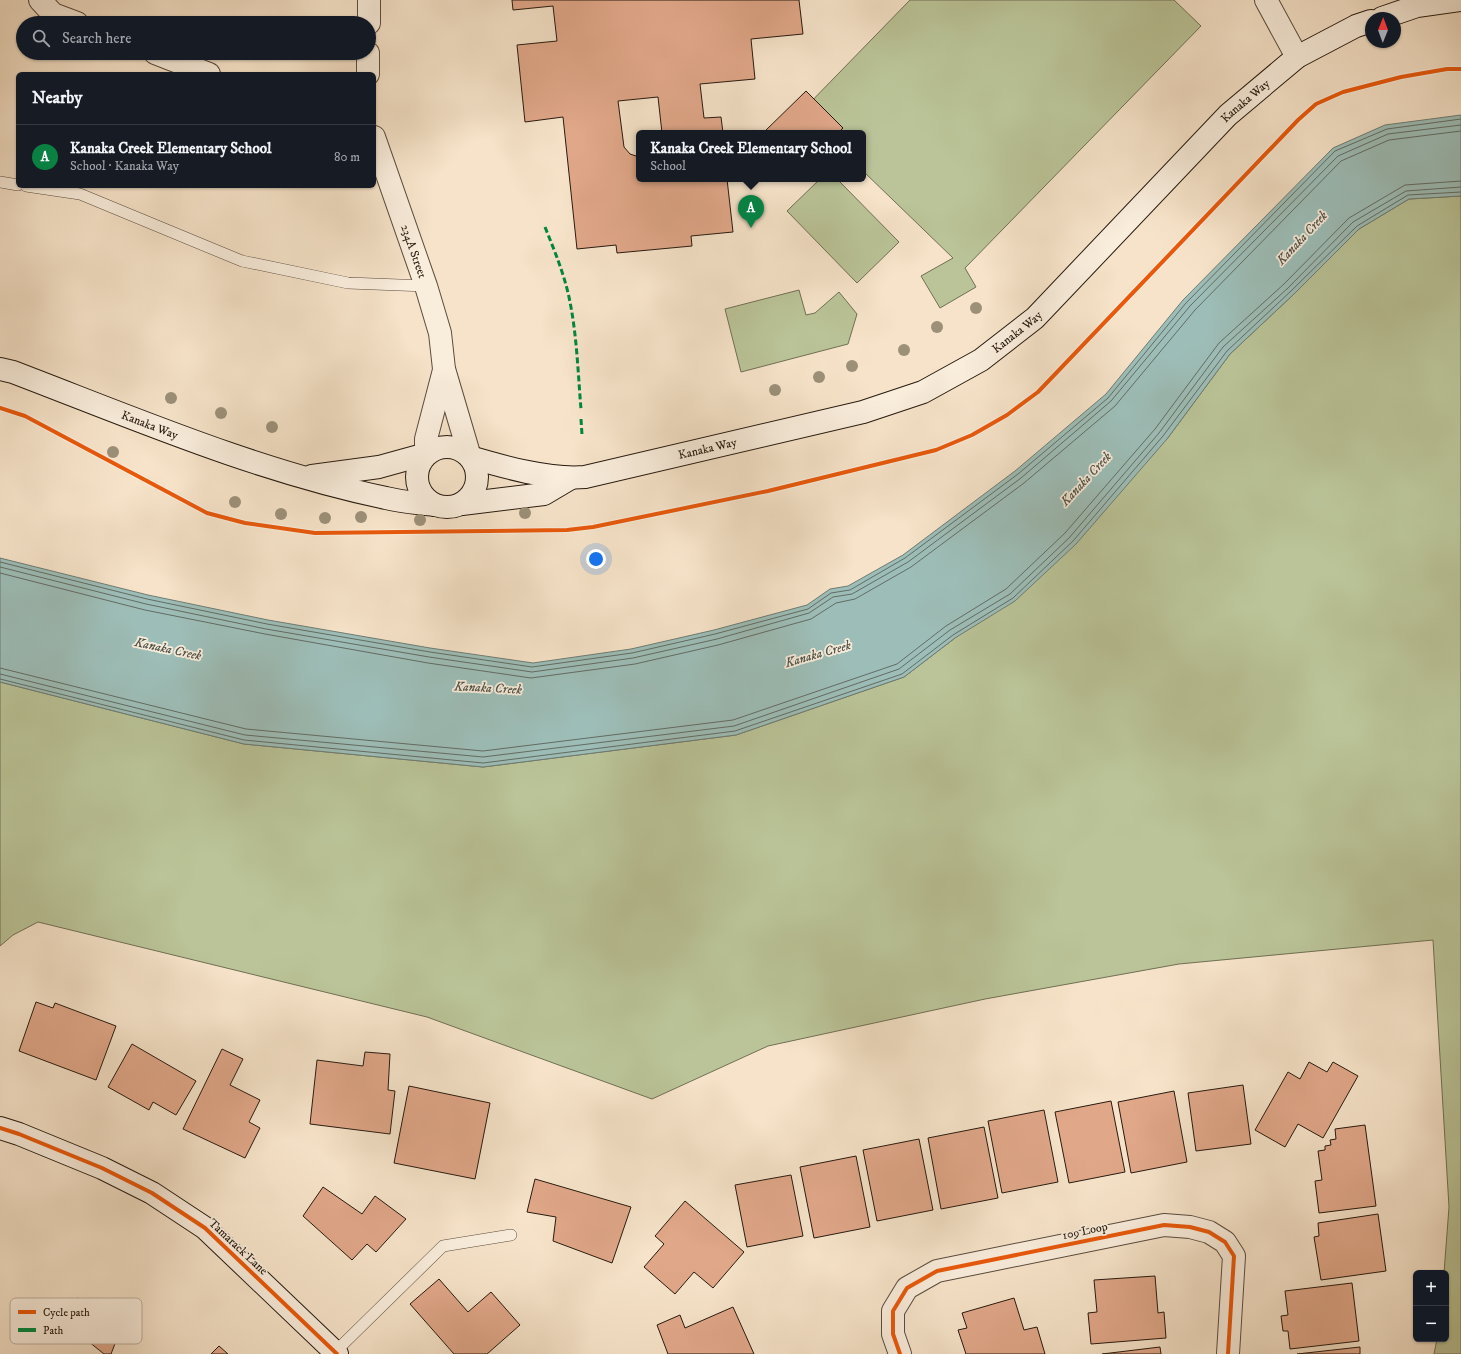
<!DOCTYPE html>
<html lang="en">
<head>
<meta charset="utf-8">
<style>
  body { margin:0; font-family:"IM FELL DW Pica",serif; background:#242831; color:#f1f3f6 }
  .controls { position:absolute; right:12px; bottom:12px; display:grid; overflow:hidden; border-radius:6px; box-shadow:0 1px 3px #0004 }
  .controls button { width:36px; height:36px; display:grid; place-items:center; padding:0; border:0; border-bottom:1px solid #363941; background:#171b24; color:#f1f3f6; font:20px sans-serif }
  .compass { position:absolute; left:1365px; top:12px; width:36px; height:36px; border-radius:50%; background:#171b24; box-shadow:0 1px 3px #0004; rotate:1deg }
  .you { position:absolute; left:596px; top:559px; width:14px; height:14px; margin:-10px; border:3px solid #fff; border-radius:50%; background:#1a73e8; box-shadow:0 0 0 6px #1a73e833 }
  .badge { display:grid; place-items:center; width:26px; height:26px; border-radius:50%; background:#0b8043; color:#fff; font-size:13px; font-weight:700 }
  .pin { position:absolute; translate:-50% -33px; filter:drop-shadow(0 1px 2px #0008) }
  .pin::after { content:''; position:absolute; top:21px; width:14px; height:12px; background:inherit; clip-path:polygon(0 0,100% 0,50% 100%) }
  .popup { position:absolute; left:636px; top:130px; width:230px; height:52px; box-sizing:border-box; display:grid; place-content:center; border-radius:6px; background:#171b24; filter:drop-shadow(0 1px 3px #0005); font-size:13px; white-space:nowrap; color:#9ea1a6 }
  .popup b { font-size:15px; color:#f1f3f6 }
  .popup::after { content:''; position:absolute; left:50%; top:100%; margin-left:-8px; border:8px solid transparent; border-top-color:#171b24 }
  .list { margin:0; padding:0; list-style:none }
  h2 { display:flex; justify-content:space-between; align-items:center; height:52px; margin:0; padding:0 16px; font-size:17px }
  h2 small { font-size:13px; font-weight:400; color:#9ea1a6 }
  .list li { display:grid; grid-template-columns:26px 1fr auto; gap:12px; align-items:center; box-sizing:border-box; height:64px; padding:0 16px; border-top:1px solid #363941 }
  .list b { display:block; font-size:15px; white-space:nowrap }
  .list p { margin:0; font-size:13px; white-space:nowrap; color:#9ea1a6 }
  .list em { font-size:13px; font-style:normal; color:#9ea1a6 }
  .icon { flex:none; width:22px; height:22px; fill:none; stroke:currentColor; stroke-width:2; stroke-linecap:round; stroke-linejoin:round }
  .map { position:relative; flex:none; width:1461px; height:1354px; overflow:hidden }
  .search { position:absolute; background:#171b24; box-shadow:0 1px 3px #0004; left:16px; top:16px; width:360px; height:44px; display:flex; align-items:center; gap:10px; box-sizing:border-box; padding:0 14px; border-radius:22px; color:#9ea1a6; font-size:15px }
  .panel { position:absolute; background:#171b24; box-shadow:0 1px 3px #0004; left:16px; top:72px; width:360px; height:116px; border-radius:6px }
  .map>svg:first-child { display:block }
  .green { fill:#bac498; stroke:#706f54 }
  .water { fill:#9dbeb8; stroke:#6e7c74 }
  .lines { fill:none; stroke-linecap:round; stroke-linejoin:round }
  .shore { stroke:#626c64; stroke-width:1 }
  .building { fill:#e0a789; stroke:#271a0f }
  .lane-casing { stroke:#5b4c3e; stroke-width:12 }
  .street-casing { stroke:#5b4c3e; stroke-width:24 }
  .secondary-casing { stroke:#271a0f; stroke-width:24 }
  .lane { stroke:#f9eddc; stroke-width:11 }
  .street { stroke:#f9eddc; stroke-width:22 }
  .secondary { stroke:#f9eddc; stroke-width:22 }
  .quiet { stroke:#00873e; stroke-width:3; stroke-dasharray:6 3; stroke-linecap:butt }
  .cycleway-casing { stroke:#f9eddc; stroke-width:6 }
  .cycleway { stroke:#e8590c; stroke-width:4 }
  .tree { fill:#9c9079 }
  .labels { text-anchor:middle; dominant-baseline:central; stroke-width:3.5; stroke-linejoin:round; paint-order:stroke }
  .street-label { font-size:12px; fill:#271a0f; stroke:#f9eddc }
  .water-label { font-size:13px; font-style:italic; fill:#50534a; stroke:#f9eddc }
  .key { fill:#f9eddc; stroke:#baae9e; stroke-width:1 }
  .key-label { font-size:11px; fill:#271a0f }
</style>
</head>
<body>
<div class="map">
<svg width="1461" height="1354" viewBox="0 0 1461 1354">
  <rect width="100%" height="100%" fill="#f6e3c9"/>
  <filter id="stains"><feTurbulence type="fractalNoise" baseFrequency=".005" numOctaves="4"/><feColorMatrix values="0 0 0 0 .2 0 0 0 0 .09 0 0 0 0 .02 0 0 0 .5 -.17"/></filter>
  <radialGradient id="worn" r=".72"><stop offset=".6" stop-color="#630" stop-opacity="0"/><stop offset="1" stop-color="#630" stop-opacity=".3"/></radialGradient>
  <!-- green -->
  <path class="green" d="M910,0H1174L1201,26L965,268L976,287L940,308L921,276L953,258L863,171V133H823L801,112Z
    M820,179H837L899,242L857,283L787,211Z
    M1461,196V1354H1434L1437,1339H1446V1273H1444L1449,1207L1433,940L1179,964L985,999L768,1046L652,1099L427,1017L38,922L13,935L0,946V682L244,744L483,767L736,735L904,677L955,638L1167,439L1230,354L1294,294L1359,229L1409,199Z
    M799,290L806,315L815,313L839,292L857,314L848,344L741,372L725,309Z"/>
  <!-- water -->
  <path class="water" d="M1461,115V196L1409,199L1359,229L1294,294L1230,354L1167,439L1076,544L1015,601L955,638L904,677L736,735L483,767L244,744L0,682V558L148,595L268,620L430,648L533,663L631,649L714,630L807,605L830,589L848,586L903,555L1015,471L1106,394L1183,300L1333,148L1385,125Z"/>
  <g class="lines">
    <!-- shore -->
    <path class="shore" d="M0,562L147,599L267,624L430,652L532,667L632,653L715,634L808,609L831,593L850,590L905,558L1018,474L1108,398L1186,303L1335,151L1387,129L1461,119
      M0,567L146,604L266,629L429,657L532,672L633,658L717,639L809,613L833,597L852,594L908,562L1021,478L1111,401L1190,306L1338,156L1388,134L1461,125
      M0,573L145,610L265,634L428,663L531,678L635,664L718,645L811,619L836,603L855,599L911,567L1024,483L1115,406L1195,310L1341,161L1389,140L1461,131
      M0,668L246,729L483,751L733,720L897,664L946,626L1006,589L1065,533L1155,429L1219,343L1284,284L1349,218L1405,185L1461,181
      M0,674L245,735L483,757L734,726L899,669L950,630L1010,594L1069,538L1159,433L1223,347L1288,288L1353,222L1406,191L1461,187
      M0,679L244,740L483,763L735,731L902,674L953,635L1013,598L1073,541L1163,436L1227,351L1291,291L1357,226L1408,195L1461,192"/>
  </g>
  <!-- building -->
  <path class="building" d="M512,0H799L803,34L751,39L755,79L700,84L704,118L721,117L723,133H662L658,97L618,101L624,147L630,154L639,157V179H727L733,232L691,236L692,246L617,253L616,245L577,249L563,117L525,122L517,45L557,41L553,6L513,10Z
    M806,91L843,128L838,133H763Z
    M36,1002L53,1008L55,1003L116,1026L96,1080L19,1051Z
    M132,1044L196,1081L176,1115L153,1102L149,1110L108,1087Z
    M222,1049L243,1059L230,1085L260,1100L249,1122L260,1128L245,1158L183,1129Z
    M365,1052L390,1054L388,1090L395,1091L390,1134L310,1124L317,1060L363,1066Z
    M1309,1062L1327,1072L1333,1062L1358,1076L1323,1138L1298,1124L1285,1147L1255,1130L1288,1072L1300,1079Z
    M1243,1085L1251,1144L1196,1151L1188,1093Z
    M409,1086L490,1103L475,1179L394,1163Z
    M1174,1091L1187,1162L1131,1173L1118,1102Z
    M1111,1101L1125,1172L1069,1183L1055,1112Z
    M1044,1110L1058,1182L1002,1193L988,1121Z
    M1365,1125L1376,1206L1319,1213L1315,1181L1322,1180L1318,1151L1325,1150V1146L1331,1145L1330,1140L1336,1139L1335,1129Z
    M984,1127L998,1198L941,1209L928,1138Z
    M919,1139L933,1210L877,1221L863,1150Z
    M856,1156L870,1227L814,1238L800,1167Z
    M791,1175L803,1236L747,1247L735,1185Z
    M535,1179L631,1207L612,1263L553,1241L556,1217L527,1212Z
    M323,1187L362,1214L375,1196L406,1219L376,1252L367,1244L352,1260L303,1216Z
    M685,1201L744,1252L713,1288L694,1272L675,1294L644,1267L664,1244L655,1236Z
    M1378,1214L1386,1271L1321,1280L1314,1237L1319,1236L1318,1223Z
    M1155,1276L1158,1313L1164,1312L1166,1338L1091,1344L1088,1313L1097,1312L1094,1280Z
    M439,1279L468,1312L491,1292L520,1325L487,1354H454L410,1304Z
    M1352,1283L1359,1341L1290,1349L1288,1331H1283L1281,1316L1288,1315L1285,1291Z
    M77,1298L125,1318L111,1354H104L78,1333L88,1329Z
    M1014,1298L1024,1330L1037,1327L1045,1354H966L958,1330L967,1328L962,1313Z
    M733,1307L754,1354H668L657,1325L680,1315L685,1328Z
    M219,1346L228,1354H211Z
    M1160,1347L1161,1354H1102Z
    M1360,1347V1354H1297Z"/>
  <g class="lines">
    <defs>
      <path id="lane" d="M0,182L18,185
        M26,186L80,194L242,261L348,283L426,286
        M335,1352L443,1246L511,1235"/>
      <g id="street">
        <path d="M40,0L53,14L77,23"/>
        <path d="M1266,0L1297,57"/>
        <path d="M369,23V0"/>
        <path d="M155,53L209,74"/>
        <path d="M368,74V53"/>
        <path id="s1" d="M374,137L426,286L440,333L444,369L470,457"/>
        <path d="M426,454V439L444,370"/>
        <path d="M900,1354L893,1334V1311L907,1288L937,1271L1164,1225L1190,1227L1209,1232L1225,1242L1234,1256L1228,1354"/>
      </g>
      <g id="secondary">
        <path d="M1382,18L1417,6L1461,0"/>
        <path id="s2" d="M0,369L13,372C136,419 257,471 386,498C401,502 418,503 434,505"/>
        <circle cx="447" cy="477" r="30"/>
        <path id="s3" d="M470,457C504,467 549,480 585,477L863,412L923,392L981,360L1035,318L1228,115L1297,57L1356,26L1371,21"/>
        <path d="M312,476L379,467L426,454"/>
        <path d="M462,504L544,494L571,478"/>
        <path d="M0,1128L19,1134L102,1168L152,1193L205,1228L337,1354"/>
      </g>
    </defs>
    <!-- lane casing -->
    <use href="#lane" class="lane-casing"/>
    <!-- street casing -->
    <use href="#street" class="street-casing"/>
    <!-- secondary casing -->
    <use href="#secondary" class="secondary-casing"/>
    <!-- lane -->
    <use href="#lane" class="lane"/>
    <!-- street -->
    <use href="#street" class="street"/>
    <!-- secondary -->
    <use href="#secondary" class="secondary"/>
    <!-- quiet -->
    <path class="quiet" d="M545,227C555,252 565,276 570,302C577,337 578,374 581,409
      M581,419L582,435"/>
    <defs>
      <path id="cycleway" d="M0,408L25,416L207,513L245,523L315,533L567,530L593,527L768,491L936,450L972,435L1007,415L1038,392L1298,120L1316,104L1343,92L1401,77L1447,69H1461
        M0,1128L19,1134L102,1168L152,1193L205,1228L337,1354
        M900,1354L893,1334V1311L907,1288L937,1271L1164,1225L1190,1227L1209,1232L1225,1242L1234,1256L1228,1354"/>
    </defs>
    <!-- cycleway casing -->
    <use href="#cycleway" class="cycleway-casing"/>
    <!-- cycleway -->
    <use href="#cycleway" class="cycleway"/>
  </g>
  <!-- trees -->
  <g class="tree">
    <circle cx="976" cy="308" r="6"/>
    <circle cx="937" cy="327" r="6"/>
    <circle cx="904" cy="350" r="6"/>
    <circle cx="852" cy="366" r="6"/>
    <circle cx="819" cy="377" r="6"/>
    <circle cx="775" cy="390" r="6"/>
    <circle cx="171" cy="398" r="6"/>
    <circle cx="221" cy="413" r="6"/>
    <circle cx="272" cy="427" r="6"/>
    <circle cx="113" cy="452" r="6"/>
    <circle cx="235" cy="502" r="6"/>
    <circle cx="525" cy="513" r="6"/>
    <circle cx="281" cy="514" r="6"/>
    <circle cx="361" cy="517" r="6"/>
    <circle cx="325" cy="518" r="6"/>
    <circle cx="420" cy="520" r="6"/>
  </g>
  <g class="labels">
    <!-- street labels -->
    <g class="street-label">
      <text stroke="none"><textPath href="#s3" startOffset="903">Kanaka Way</textPath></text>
      <text stroke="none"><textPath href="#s1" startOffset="121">234A Street</textPath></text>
      <text stroke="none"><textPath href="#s3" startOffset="578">Kanaka Way</textPath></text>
      <text stroke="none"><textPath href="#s2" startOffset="160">Kanaka Way</textPath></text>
      <text stroke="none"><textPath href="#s3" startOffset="243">Kanaka Way</textPath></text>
      <text transform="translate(1085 1231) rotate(-12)">109 Loop</text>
      <text transform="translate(238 1247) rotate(43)">Tamarack Lane</text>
    </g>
    <!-- water labels -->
    <g class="water-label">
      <text transform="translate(1302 238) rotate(-47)">Kanaka Creek</text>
      <text transform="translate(1086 479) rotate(-47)">Kanaka Creek</text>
      <text transform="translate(168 649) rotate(12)">Kanaka Creek</text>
      <text transform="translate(818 654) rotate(-16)">Kanaka Creek</text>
      <text transform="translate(488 688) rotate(3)">Kanaka Creek</text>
    </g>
  </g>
  <!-- legend -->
  <rect x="10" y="1298" width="132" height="46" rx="6" class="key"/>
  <rect x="18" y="1310" width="18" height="4" fill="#e8590c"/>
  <rect x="18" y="1328" width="18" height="4" fill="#00873e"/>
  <g class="key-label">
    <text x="43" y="1316">Cycle path</text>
    <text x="43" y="1334">Path</text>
  </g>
  <rect width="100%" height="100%" filter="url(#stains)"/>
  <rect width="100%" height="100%" fill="url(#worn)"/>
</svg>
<div class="controls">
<button>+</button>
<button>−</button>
</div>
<svg class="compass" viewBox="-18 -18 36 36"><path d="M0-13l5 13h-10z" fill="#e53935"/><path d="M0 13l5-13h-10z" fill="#9ea1a6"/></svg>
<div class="you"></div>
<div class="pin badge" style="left:751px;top:228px">A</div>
<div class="popup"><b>Kanaka Creek Elementary School</b>School</div>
<div class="search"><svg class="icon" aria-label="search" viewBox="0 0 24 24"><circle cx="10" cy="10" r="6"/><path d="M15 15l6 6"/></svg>Search here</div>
<section class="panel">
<h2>Nearby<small></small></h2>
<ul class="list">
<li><span class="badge">A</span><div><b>Kanaka Creek Elementary School</b><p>School · Kanaka Way</p></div><em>80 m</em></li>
</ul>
</section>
</div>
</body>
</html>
